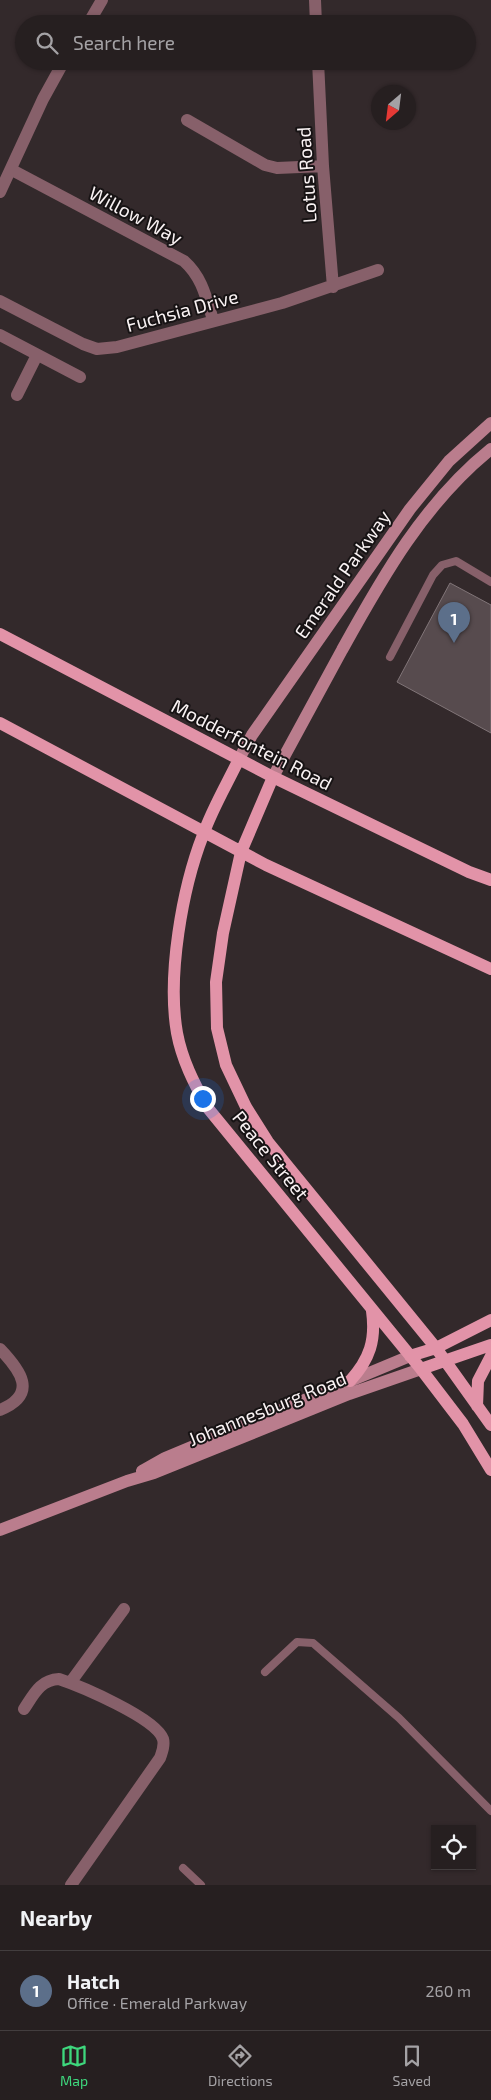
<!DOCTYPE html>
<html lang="en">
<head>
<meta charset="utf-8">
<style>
  body { margin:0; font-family:"Exo 2",sans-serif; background:#2e2729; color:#f1f3f6 }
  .controls { position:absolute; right:15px; bottom:15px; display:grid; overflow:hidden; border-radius:0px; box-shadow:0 1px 4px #0004 }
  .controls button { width:45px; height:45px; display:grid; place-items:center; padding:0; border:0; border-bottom:1px solid #423d3e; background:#261f20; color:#f1f3f6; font:25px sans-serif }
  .compass { position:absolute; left:371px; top:85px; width:45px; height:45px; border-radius:50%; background:#261f20; box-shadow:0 1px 4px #0004; rotate:208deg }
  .you { position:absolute; left:202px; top:1098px; width:18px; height:18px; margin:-12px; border:4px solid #fff; border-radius:50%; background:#1a73e8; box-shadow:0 0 0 8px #1a73e833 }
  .badge { display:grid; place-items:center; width:32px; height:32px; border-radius:50%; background:#3ed77d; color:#fff; font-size:16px; font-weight:700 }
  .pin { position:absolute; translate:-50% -41px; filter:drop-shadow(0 1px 2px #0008) }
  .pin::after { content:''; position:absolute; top:26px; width:18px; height:15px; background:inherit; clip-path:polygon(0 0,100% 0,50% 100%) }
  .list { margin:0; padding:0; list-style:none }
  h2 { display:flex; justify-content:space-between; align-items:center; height:65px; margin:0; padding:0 20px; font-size:21px }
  h2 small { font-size:16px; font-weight:400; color:#a4a2a5 }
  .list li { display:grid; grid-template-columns:32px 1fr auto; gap:15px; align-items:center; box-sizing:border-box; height:80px; padding:0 20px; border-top:1px solid #423d3e }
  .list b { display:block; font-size:19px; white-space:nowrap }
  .list p { margin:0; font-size:16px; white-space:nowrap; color:#a4a2a5 }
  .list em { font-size:16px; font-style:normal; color:#a4a2a5 }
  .icon { flex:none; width:28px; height:28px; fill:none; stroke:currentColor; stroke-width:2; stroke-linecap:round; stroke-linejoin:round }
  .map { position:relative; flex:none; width:491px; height:1885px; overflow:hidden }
  .search { position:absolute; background:#261f20; box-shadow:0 1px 4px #0004; left:15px; right:15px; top:15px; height:55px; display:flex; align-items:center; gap:12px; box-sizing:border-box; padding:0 18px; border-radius:28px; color:#a4a2a5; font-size:19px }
  .sheet { height:145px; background:#261f20 }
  nav { display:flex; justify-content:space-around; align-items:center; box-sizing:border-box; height:70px; border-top:1px solid #423d3e; background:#261f20; font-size:14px; color:#a4a2a5 }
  nav a { display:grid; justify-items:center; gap:2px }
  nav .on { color:#3ed77d }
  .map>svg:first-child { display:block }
  .building { fill:#574b4e; stroke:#817578 }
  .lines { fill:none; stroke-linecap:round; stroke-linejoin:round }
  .lane { stroke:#87606a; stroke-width:8 }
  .street { stroke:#87606a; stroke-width:12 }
  .secondary { stroke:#ba7d8d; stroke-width:12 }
  .primary { stroke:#e293a8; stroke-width:12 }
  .labels { text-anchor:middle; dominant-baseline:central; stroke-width:4; stroke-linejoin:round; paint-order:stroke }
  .street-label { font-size:19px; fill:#f9f2f3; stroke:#171314 }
</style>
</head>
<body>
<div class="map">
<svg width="491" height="1885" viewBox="0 0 491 1885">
  <rect width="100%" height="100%" fill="#33292b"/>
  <!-- building -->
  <path class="building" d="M450,583L491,605V733L397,682Z"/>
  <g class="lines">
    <!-- lane -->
    <path class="lane" d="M390,657L433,575L442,565L456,561L491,582
      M265,1672L297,1642L313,1643L399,1718L491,1811
      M183,1868L201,1885"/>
    <!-- street -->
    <path class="street" d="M315,0L316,24
      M88,24L102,0
      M318,61L323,166L333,287
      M187,120L265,165L277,168L323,166
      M12,170L184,261C202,277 206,297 213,320
      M0,192L43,99L64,61
      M0,301L83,344L97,349L117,347L282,303L378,270
      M0,335L80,377
      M17,395L37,355
      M0,1349C20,1370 39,1394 0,1410
      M70,1683L124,1609
      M24,1709C34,1694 40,1680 59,1679C80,1686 156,1718 163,1739C165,1746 162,1752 160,1758L71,1885"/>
    <!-- secondary -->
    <path class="secondary" d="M239,759L252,735L410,509L449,461L491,423
      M273,777C296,734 319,692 342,650C383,576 424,503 491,449
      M142,1471L165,1458L410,1356
      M0,1530L127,1481L154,1473L349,1394L421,1369"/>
    <!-- primary -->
    <path class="primary" d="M0,634L273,777L469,872L491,880
      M0,723L266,865L491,969
      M239,759C227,784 212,809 203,835C182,889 167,976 177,1033C182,1060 194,1083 207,1107L421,1369L463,1424L491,1470
      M273,777L241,852L223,933L216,982L217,1028L226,1065L246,1107L268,1142L436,1348L491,1425
      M410,1356L436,1348L491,1320
      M421,1369L491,1345
      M350,1381C370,1359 376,1340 372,1311
      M477,1406L478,1381L491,1356"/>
  </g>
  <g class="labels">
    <!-- street labels -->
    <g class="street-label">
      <text transform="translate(306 175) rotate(-94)">Lotus Road</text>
      <text transform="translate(136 215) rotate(28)">Willow Way</text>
      <text transform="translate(182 310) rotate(-15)">Fuchsia Drive</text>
      <text transform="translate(342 574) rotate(-55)">Emerald Parkway</text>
      <text transform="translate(252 744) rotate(27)">Modderfontein Road</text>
      <text transform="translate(271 1155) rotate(51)">Peace Street</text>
      <text transform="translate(267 1408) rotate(-22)">Johannesburg Road</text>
    </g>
  </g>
</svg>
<div class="controls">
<button><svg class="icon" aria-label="locate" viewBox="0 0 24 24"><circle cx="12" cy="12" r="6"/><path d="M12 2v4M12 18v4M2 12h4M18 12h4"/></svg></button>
</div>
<svg class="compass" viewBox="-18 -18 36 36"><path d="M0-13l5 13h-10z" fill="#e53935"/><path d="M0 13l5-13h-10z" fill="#a4a2a5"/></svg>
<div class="you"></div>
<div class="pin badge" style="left:454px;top:643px;background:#5c6f8a">1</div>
<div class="search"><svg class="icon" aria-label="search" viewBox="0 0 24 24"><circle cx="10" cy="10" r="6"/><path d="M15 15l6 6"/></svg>Search here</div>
</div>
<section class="sheet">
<h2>Nearby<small></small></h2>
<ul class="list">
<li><span class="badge" style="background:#5c6f8a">1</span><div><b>Hatch</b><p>Office · Emerald Parkway</p></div><em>260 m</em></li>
</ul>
</section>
<nav>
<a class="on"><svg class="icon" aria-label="map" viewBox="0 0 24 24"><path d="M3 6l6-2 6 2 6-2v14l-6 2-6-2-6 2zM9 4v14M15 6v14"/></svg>Map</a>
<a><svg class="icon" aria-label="directions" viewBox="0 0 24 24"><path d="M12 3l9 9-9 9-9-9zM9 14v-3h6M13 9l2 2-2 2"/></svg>Directions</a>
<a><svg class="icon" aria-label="saved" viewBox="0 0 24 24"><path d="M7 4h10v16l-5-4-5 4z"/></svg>Saved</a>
</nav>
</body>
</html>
